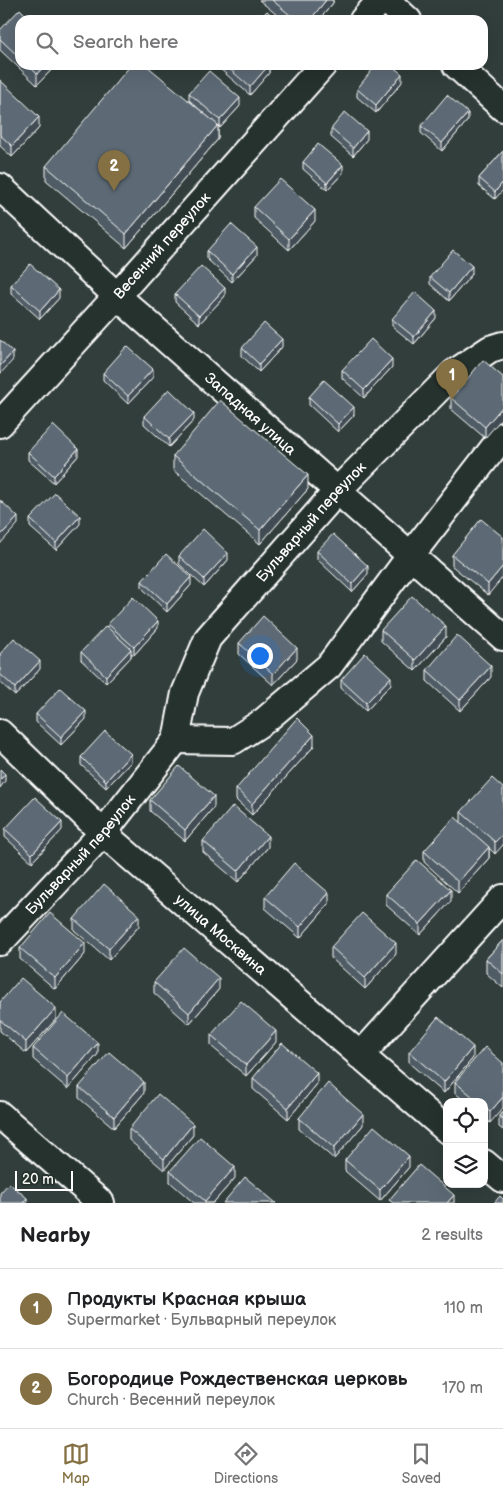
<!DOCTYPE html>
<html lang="en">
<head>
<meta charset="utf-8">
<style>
  body { margin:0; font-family:"Balsamiq Sans",sans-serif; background:#f6f6f6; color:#202124 }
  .controls { position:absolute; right:15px; bottom:15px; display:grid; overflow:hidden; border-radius:10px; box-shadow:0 5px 20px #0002 }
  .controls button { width:45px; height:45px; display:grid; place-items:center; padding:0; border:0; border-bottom:1px solid #e0e0e0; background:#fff; color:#202124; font:25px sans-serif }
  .scale { position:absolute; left:15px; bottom:12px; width:58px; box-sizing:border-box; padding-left:5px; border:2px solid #fff; border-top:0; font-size:14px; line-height:18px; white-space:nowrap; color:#fff; -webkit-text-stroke:4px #26332d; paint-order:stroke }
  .you { position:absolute; left:259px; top:655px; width:18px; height:18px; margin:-12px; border:4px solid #fff; border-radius:50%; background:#1a73e8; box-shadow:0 0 0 8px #1a73e833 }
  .badge { display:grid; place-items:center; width:32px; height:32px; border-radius:50%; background:#847042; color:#fff; font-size:16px; font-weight:700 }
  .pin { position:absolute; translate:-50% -41px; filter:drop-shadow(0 1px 2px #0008) }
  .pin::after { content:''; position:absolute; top:26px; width:18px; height:15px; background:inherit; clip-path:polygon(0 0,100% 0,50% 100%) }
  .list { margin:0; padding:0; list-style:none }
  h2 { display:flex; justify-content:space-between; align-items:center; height:65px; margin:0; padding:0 20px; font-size:21px }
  h2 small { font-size:16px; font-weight:400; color:#757577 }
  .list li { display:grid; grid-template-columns:32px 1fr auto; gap:15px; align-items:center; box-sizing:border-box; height:80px; padding:0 20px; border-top:1px solid #e0e0e0 }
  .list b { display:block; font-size:19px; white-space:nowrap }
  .list p { margin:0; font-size:16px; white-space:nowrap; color:#757577 }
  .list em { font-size:16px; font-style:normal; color:#757577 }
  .icon { flex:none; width:28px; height:28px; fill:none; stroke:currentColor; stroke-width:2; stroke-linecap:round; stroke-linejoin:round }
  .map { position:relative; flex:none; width:503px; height:1203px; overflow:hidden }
  .search { position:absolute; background:#fff; box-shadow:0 5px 20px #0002; left:15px; right:15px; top:15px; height:55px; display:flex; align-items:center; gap:12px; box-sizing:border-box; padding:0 18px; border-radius:15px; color:#757577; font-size:19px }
  .sheet { height:225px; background:#fff }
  nav { display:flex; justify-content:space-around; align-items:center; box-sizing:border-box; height:70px; border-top:1px solid #e0e0e0; background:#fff; font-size:14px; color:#757577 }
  nav a { display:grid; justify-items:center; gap:2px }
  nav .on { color:#847042 }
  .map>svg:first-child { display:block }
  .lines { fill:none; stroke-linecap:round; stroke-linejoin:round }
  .minor-casing { stroke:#fff; stroke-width:30 }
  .minor { stroke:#26332d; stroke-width:26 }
  .wall { fill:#505c65; stroke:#fff }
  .shaded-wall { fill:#414b52; stroke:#fff }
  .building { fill:#5d6b75; stroke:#fff }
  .labels { text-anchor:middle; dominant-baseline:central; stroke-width:4; stroke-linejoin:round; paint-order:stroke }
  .street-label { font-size:15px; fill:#fff; stroke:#26332d }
</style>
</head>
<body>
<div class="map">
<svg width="503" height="1203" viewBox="0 0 503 1203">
  <rect width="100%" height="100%" fill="#313e3b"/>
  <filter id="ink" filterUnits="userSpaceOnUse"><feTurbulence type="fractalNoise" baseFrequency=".02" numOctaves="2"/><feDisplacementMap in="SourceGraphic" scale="10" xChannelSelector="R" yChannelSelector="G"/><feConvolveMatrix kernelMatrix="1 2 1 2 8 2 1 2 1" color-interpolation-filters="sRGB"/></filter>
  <g filter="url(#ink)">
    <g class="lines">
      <defs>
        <g id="minor">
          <path d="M386,0L408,20"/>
          <path d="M363,20L381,0"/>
          <path d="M456,65L503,108"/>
          <path id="s1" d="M0,187L117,296L503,637"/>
          <path id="s2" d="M0,424L117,296L323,65"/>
          <path id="s3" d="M0,733L103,833L447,1130"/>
          <path d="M176,740L233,741L264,721L329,666L411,555L503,436"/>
          <path id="s4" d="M0,942L103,833L176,740L185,693L208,638L338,490L454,373L490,349L503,345"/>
          <path d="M360,1056L503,898"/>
          <path d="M0,1115L101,1203"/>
          <path d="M484,1163L503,1179"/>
        </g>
      </defs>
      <!-- minor casing -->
      <use href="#minor" class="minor-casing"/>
      <!-- minor -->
      <use href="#minor" class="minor"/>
    </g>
    <!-- wall -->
    <path class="wall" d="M259,0H333V3L319,20H283Z
      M20,20V65H56L37,85L0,50V30Z
      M219,65H269V73L250,95L219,68Z
      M0,80L39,128L12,157L0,146Z
      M402,82L376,113L357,97V89Z
      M189,93L240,106L220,128L218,125V139L126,248L46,180V166L216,124L189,100Z
      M468,120L442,151L421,133V126Z
      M331,129L367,139L353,156L331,137Z
      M503,151L495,199L479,186V178Z
      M303,162L343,173L327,190L303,169Z
      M254,207L315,221L289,250L254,218Z
      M207,251L257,255L232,282L207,259Z
      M472,274L449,301L430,284V277Z
      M11,285L59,298L40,319L11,293Z
      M175,294L225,296L199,324L175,302Z
      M436,318L414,344L392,326V319Z
      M282,347L259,372L242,356V348Z
      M392,367L364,398L342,378V370Z
      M103,373L153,377L128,404L103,380Z
      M503,377L485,438L451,409V398Z
      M309,397L354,415L338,432L309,405Z
      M144,416L194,420L169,447L144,424Z
      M28,452L78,456L54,483L28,460Z
      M173,456L308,489L260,544L173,470Z
      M30,519L80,524L56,550L30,527Z
      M503,537L488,595L452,566V555Z
      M317,551L368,574L352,592L317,559Z
      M179,556L228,560L204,587L179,564Z
      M142,581L191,585L167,612L142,588Z
      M108,624L158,628L134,655L131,653V657L106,683L81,660V652L108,628Z
      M381,630L446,637L415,671L381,641Z
      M239,643L297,659L273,685L239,654Z
      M0,654L40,669L15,696L0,682Z
      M427,670L491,677L460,711L427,681Z
      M341,680L391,684L366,711L341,688Z
      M36,714L86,719L61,745L36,722Z
      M314,746L252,815L236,800V789Z
      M81,757L131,762L106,788L81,765Z
      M503,788L495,854L489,848V858L458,893L424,862V851L461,822V812Z
      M150,800L214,807L185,841L150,811Z
      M5,829L62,830L32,862L5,837Z
      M203,841L268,847L238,882L203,852Z
      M386,894L451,901L420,935L386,905Z
      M265,897L329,904L300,938L265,908Z
      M74,919L139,926L109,960L74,930Z
      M503,940V988L486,973V959Z
      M331,947L396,954L365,989L331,958Z
      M20,948L85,954L55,989L20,959Z
      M154,982L219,989L189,1024L154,993Z
      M0,1002L56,1019L26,1053L0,1031Z
      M211,1035L276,1042L246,1076L211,1046Z
      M33,1048L98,1054L68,1089L33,1059Z
      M409,1052L473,1058L444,1093L409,1063Z
      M503,1063L490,1123L484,1118V1102H466L455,1093V1082Z
      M253,1078L317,1084L288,1119L253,1089Z
      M79,1087L144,1093L114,1128L79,1098Z
      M503,1111V1130L499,1127V1116Z
      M299,1118L363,1125L334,1159L299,1129Z
      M129,1129L193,1135L164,1170L129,1140Z
      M345,1160L409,1167L380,1201L345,1171Z
      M170,1171L235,1178L213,1203H194L170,1182Z"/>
    <!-- shaded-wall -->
    <path class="shaded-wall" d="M326,0H333V3L319,20H310Z
      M45,65H56L37,85V74Z
      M269,65V73L250,95V87Z
      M402,74V82L376,113V105Z
      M240,98V106L220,128V120Z
      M468,113V120L442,151V143Z
      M39,117V128L12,157V146Z
      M218,125V139L126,248V234Z
      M367,131V139L353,156V148Z
      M343,165V173L327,190V183Z
      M503,182V190L495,199V192Z
      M315,210V221L289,250V239Z
      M257,247V255L232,282V274Z
      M472,266V274L449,301V293Z
      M225,288V296L199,324V316Z
      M59,290V298L40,319V311Z
      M436,311V318L414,344V337Z
      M282,339V347L259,372V364Z
      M13,352V360L0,374V366Z
      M392,359V367L364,398V390Z
      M153,369V377L128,404V396Z
      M503,406V417L485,438V427Z
      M354,407V415L338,432V424Z
      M194,413V420L169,447V439Z
      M78,449V456L54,483V476Z
      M308,475V489L260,544V530Z
      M80,516V524L56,550V543Z
      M18,517V524L0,544V536Z
      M228,553V560L204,587V579Z
      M368,566V574L352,592V584Z
      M503,566V577L488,595V584Z
      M191,577V585L167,612V604Z
      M158,621V628L134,655V647Z
      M446,626V637L415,671V660Z
      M297,648V659L273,685V674Z
      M131,649V657L106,683V676Z
      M40,661V669L15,696V688Z
      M491,666V677L460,711V700Z
      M391,677V684L366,711V703Z
      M86,711V719L61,745V737Z
      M314,735V746L252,815V804Z
      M131,754V762L106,788V781Z
      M5,774V781L0,788V780Z
      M214,796V807L185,841V830Z
      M62,822V830L32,862V854Z
      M503,834V845L495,854V842Z
      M268,836V847L238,882V871Z
      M489,847V858L458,893V882Z
      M451,890V901L420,935V924Z
      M329,893V904L300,938V927Z
      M139,915V926L109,960V949Z
      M85,943V954L55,989V978Z
      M396,943V954L365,989V978Z
      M219,978V989L189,1024V1013Z
      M56,1008V1019L26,1053V1042Z
      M276,1031V1042L246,1076V1065Z
      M98,1043V1054L68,1089V1078Z
      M473,1047V1058L444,1093V1082Z
      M317,1073V1084L288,1119V1108Z
      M144,1082V1093L114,1128V1117Z
      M503,1097V1108L490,1123V1112Z
      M363,1114V1125L334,1159V1148Z
      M193,1124V1135L164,1170V1159Z
      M409,1156V1167L380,1201V1190Z
      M235,1167V1178L213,1203H205V1201Z
      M454,1195V1203H447Z
      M27,1198V1203H23Z"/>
    <!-- building -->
    <path class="building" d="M272,0H326L310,20H296Z
      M20,9L31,20H20V58L0,39V30Z
      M267,11L277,20H258Z
      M28,65H45L37,74Z
      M131,65H146L218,125L126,234L46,166Z
      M225,65H269L250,87Z
      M376,65H391L402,74L376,105L357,89Z
      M209,71L240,98L220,120L189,93Z
      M0,80L39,117L12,146L0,135Z
      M447,95L468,113L442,143L421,126Z
      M345,112L367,131L353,148L331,129Z
      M318,144L343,165L327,183L303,162Z
      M503,151V182L495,192L479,178Z
      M280,179L315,210L289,239L254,207Z
      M231,224L257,247L232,274L207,251Z
      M453,250L472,266L449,293L430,277Z
      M30,264L59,290L40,311L11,285Z
      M201,266L225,288L199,316L175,294Z
      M415,292L436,311L414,337L392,319Z
      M264,323L282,339L259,364L242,348Z
      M371,339L392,359L364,390L342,370Z
      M0,340L13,352L0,366Z
      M127,346L153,369L128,396L103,373Z
      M483,360L503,377V406L485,427L451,398Z
      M324,380L354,407L338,424L309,397Z
      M169,389L194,413L169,439L144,416Z
      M220,400L308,475L260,530L173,456Z
      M53,425L78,449L54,476L28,452Z
      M55,493L80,516L56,543L30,519Z
      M0,500L18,517L0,536Z
      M481,519L503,537V566L488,584L452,555Z
      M203,529L228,553L204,579L179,556Z
      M333,534L368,566L352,584L317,551Z
      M166,554L191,577L167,604L142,581Z
      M412,596L446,626L415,660L381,630Z
      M133,597L158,621L134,647L108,624Z
      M263,616L297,648L273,674L239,643Z
      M106,626L131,649L106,676L81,652Z
      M457,635L491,666L460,700L427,670Z
      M14,638L40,661L15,688L0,674V654Z
      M365,653L391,677L366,703L341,680Z
      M60,688L86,711L61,737L36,714Z
      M297,718L314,735L252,804L236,789Z
      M105,731L131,754L106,781L81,757Z
      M179,766L214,796L185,830L150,800Z
      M0,769L5,774L0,780Z
      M492,778L503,788V834L495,842L461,812Z
      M35,797L62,822L32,854L5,829Z
      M233,806L268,836L238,871L203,841Z
      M455,817L489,847L458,882L424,851Z
      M417,860L451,890L420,924L386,894Z
      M294,863L329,893L300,927L265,897Z
      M104,884L139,915L109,949L74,919Z
      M50,913L85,943L55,978L20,948Z
      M362,913L396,943L365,978L331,947Z
      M503,940V974L486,959Z
      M184,948L219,978L189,1013L154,982Z
      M21,978L56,1008L26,1042L0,1020V1002Z
      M241,1001L276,1031L246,1065L211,1035Z
      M63,1013L98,1043L68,1078L33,1048Z
      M438,1017L473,1047L444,1082L409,1052Z
      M282,1043L317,1073L288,1108L253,1078Z
      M485,1047L503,1063V1097L490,1112L484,1107V1102H479L455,1082Z
      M109,1052L144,1082L114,1117L79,1087Z
      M328,1083L363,1114L334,1148L299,1118Z
      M158,1094L193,1124L164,1159L129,1129Z
      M503,1111V1119L499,1116Z
      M374,1126L409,1156L380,1190L345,1160Z
      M200,1137L235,1167L205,1201L170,1171Z
      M419,1165L454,1195L447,1203H393L389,1200Z
      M245,1177L276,1203H223Z
      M9,1183L27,1198L23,1203H0V1193Z
      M500,1196L503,1199V1203H494Z"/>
  </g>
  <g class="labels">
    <!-- street labels -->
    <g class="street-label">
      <text stroke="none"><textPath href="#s2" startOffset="241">Весенний переулок</textPath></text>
      <text stroke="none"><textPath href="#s1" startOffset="338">Западная улица</textPath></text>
      <text stroke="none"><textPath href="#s4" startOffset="531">Бульварный переулок</textPath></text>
      <text stroke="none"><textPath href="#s4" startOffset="119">Бульварный переулок</textPath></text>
      <text stroke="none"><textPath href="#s3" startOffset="299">улица Москвина</textPath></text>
    </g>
  </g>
</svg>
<div class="controls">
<button><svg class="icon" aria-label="locate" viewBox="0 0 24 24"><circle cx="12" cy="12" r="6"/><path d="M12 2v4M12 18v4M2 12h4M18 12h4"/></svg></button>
<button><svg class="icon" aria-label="layers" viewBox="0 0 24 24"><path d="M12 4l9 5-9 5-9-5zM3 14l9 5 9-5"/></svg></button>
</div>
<div class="scale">20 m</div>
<div class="you"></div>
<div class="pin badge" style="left:452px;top:400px">1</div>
<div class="pin badge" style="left:114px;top:191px">2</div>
<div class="search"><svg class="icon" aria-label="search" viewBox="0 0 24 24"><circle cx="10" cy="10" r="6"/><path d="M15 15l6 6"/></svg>Search here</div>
</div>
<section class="sheet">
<h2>Nearby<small>2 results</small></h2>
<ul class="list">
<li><span class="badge">1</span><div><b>Продукты Красная крыша</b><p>Supermarket · Бульварный переулок</p></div><em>110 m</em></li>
<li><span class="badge">2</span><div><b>Богородице Рождественская церковь</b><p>Church · Весенний переулок</p></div><em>170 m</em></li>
</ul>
</section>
<nav>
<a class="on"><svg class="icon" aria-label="map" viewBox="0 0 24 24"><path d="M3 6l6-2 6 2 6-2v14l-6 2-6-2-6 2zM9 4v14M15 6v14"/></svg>Map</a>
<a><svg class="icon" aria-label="directions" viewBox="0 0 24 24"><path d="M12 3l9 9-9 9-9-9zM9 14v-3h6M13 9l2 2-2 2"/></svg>Directions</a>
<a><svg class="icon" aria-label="saved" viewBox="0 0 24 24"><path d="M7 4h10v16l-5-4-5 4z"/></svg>Saved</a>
</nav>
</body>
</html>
